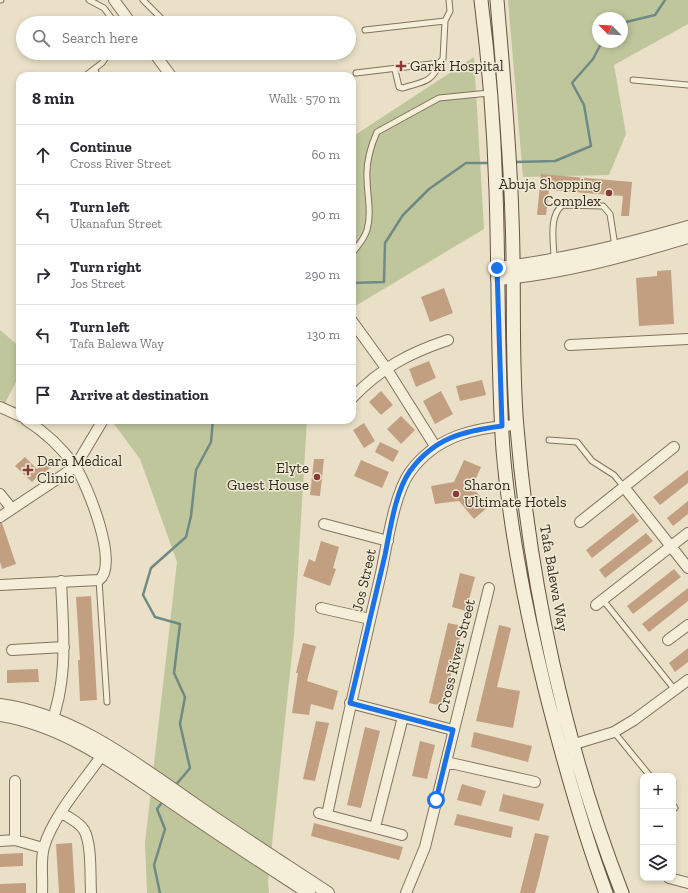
<!DOCTYPE html>
<html lang="en">
<head>
<meta charset="utf-8">
<style>
  body { margin:0; font-family:"Zilla Slab",serif; background:#f2f2f3; color:#2b2b33 }
  .controls { position:absolute; right:12px; bottom:12px; display:grid; overflow:hidden; border-radius:8px; box-shadow:0 2px 6px #0003 }
  .controls button { width:36px; height:36px; display:grid; place-items:center; padding:0; border:0; border-bottom:1px solid #e1e1e2; background:#fff; color:#2b2b33; font:20px sans-serif }
  .compass { position:absolute; left:592px; top:12px; width:36px; height:36px; border-radius:50%; background:#fff; box-shadow:0 2px 6px #0003; rotate:294deg }
  .stop { position:absolute; width:12px; height:12px; margin:-9px; border:3px solid #1a73e8; border-radius:50%; background:#fff }
  .stop.end { background:#1a73e8; border-color:#fff; box-shadow:0 1px 4px #0008 }
  .list { margin:0; padding:0; list-style:none }
  h2 { display:flex; justify-content:space-between; align-items:center; height:52px; margin:0; padding:0 16px; font-size:17px }
  h2 small { font-size:13px; font-weight:400; color:#7c7c81 }
  .list li { display:grid; grid-template-columns:26px 1fr auto; gap:12px; align-items:center; box-sizing:border-box; height:60px; padding:0 16px; border-top:1px solid #e1e1e2 }
  .list b { display:block; font-size:15px; white-space:nowrap }
  .list p { margin:0; font-size:13px; white-space:nowrap; color:#7c7c81 }
  .list em { font-size:13px; font-style:normal; color:#7c7c81 }
  .icon { flex:none; width:22px; height:22px; fill:none; stroke:currentColor; stroke-width:2; stroke-linecap:round; stroke-linejoin:round }
  .map { position:relative; flex:none; width:688px; height:893px; overflow:hidden }
  .search { position:absolute; background:#fff; box-shadow:0 2px 6px #0003; left:16px; top:16px; width:340px; height:44px; display:flex; align-items:center; gap:10px; box-sizing:border-box; padding:0 14px; border-radius:22px; color:#7c7c81; font-size:15px }
  .panel { position:absolute; background:#fff; box-shadow:0 2px 6px #0003; left:16px; top:72px; width:340px; height:352px; border-radius:12px }
  .map>svg:first-child { display:block }
  .green { fill:#bfc69c; fill-rule:evenodd }
  .lines { fill:none; stroke-linecap:round; stroke-linejoin:round }
  .stream { stroke:#6f8a85; stroke-width:2.5 }
  .building { fill:#c29f81 }
  .service-casing { stroke:#82735e; stroke-width:7 }
  .minor-casing { stroke:#82735e; stroke-width:12 }
  .tertiary-casing { stroke:#82735e; stroke-width:14 }
  .secondary-casing { stroke:#645441; stroke-width:15 }
  .service { stroke:#f5eed9; stroke-width:5 }
  .minor { stroke:#f5eed9; stroke-width:10 }
  .tertiary { stroke:#f5eed9; stroke-width:12 }
  .secondary { stroke:#f5eed9; stroke-width:13 }
  .route { stroke:#1a73e8; stroke-width:5 }
  .poi-dot { fill:#8a3936; stroke:#f1ead5; stroke-width:1.5 }
  .labels { text-anchor:middle; dominant-baseline:central; stroke-width:3; stroke-linejoin:round; paint-order:stroke }
  .poi-label { font-size:15px; fill:#342b20; stroke:#f1ead5; text-anchor:start }
  .street-label { font-size:15px; fill:#342b20; stroke:#f1ead5 }
</style>
</head>
<body>
<div class="map">
<svg width="688" height="893" viewBox="0 0 688 893">
  <rect width="100%" height="100%" fill="#e9e0c7"/>
  <!-- green -->
  <path class="green" d="M508,0H688V24L614,65L626,134L609,175L523,177ZM598,18H622V42H598Z
    M474,57L484,229L352,308V137Z
    M0,330L20,347L18,378L5,403L0,400Z
    M111,420H307L294,635L268,882L269,893H147L145,843L177,562L140,459Z"/>
  <g class="lines">
    <!-- stream -->
    <path class="stream" d="M622,23L655,15L665,0
      M514,162L555,161L591,146L584,105L572,83L593,59L602,42
      M352,283L384,282L385,243L403,215L429,189L466,163H491
      M175,786L190,768L180,724L185,697L174,673L180,624L155,617L143,595L151,568L186,537L191,516L196,470L211,442L213,420
      M160,893L154,865L165,829L157,809L163,801"/>
  </g>
  <!-- building -->
  <path class="building" d="M541,174L632,182L629,216H621L623,196L549,190L546,215H537Z
    M671,270L674,324L639,326L636,278L657,276V271Z
    M444,288L453,313L430,322L421,297Z
    M429,361L436,378L416,387L409,369Z
    M482,380L486,395L460,401L456,386Z
    M381,391L393,405L381,415L369,402Z
    M441,391L453,414L435,424L423,401Z
    M401,416L415,430L401,444L387,429Z
    M364,423L375,441L364,448L353,430Z
    M380,442L399,451L393,462L375,452Z
    M25,457L37,469L51,458L55,464L44,473L43,471L32,482L15,466Z
    M314,459H324L320,496L310,495Z
    M361,460L389,472L382,488L354,476Z
    M464,460L481,467L472,487L489,506L474,519L459,501L435,504L431,486L454,482Z
    M688,470V483L660,505L653,497Z
    M688,501V514L673,526L667,518Z
    M633,513L639,521L592,558L586,550Z
    M0,523H2L16,564L2,569L0,562Z
    M646,533L653,541L605,578L599,570Z
    M321,541L339,547L333,568L336,569L330,586L303,576L309,559L315,562Z
    M674,569L681,577L633,614L627,606Z
    M460,573L475,577L466,611L452,607Z
    M688,588V601L649,632L642,624Z
    M91,596L97,700L80,701L78,660H80L76,597Z
    M448,623L463,626L443,706L429,703Z
    M499,625L511,628L497,687L520,691L513,728L476,721Z
    M303,643L316,646L307,681L338,691L333,710L311,704L309,715L292,713L298,673H296Z
    M688,648V662L675,672L669,663Z
    M38,669L39,682L7,683V670Z
    M316,721L329,723L315,781L303,779Z
    M365,727L380,731L361,808L347,805Z
    M474,732L532,746L528,762L471,747Z
    M420,741L435,745L427,779L412,776Z
    M462,784L486,791L481,806L457,800Z
    M503,794L544,804L539,821L499,811Z
    M457,814L513,827L511,838L454,825Z
    M314,823L403,847L399,860L311,836Z
    M535,833L549,836L539,878L535,893H520Z
    M72,843L75,893H59L56,844Z
    M23,853V866L0,867V854Z
    M26,883V893H0V884Z"/>
  <g class="lines">
    <defs>
      <path id="service" d="M0,0H1
        M89,0L104,8L115,23
        M143,0L160,17
        M365,30L445,21L450,11L449,0
        M94,69L98,76
        M395,70L399,87L403,88C421,82 433,83 439,63
        M356,73L439,63L443,59L445,21
        M85,76L102,63L109,53
        M633,80L688,85
        M352,254C357,246 364,240 367,230C372,212 367,196 367,177C366,163 371,145 377,132L439,98L489,93
        M554,259C554,243 548,215 563,205L603,206L610,214L615,246
        M549,440L577,442L592,461L614,475L624,487
        M99,580L107,702
        M603,600L675,690
        M614,732L650,776
        M673,805L675,808"/>
      <path id="minor" d="M114,0L131,23
        M154,53L171,76
        M352,321L386,368L435,446
        M570,345L688,339
        M352,398C381,368 409,353 448,340
        M0,407L20,416
        M624,487L688,568
        M0,494L12,509
        M0,517L75,467L103,420
        M580,522L674,447
        M324,524L388,541
        M0,585L99,580C120,565 87,484 75,466C62,448 45,432 26,420
        M596,605L688,533
        M321,608L370,619
        M668,640L688,625
        M12,650L64,647
        M350,703L453,730
        M50,726C69,680 63,630 61,581
        M568,746L614,732L634,720L688,680
        M446,762L535,782
        M15,781V840
        M62,813C69,818 79,822 84,830C92,844 90,876 91,893
        M319,813L402,835
        M327,815C344,734 362,654 381,573C387,545 394,494 410,472C436,436 475,427 517,425
        M375,827L403,717
        M0,841L15,840L43,848
        M669,878L688,883
        M42,893C43,879 40,860 44,847C52,817 87,777 105,751
        M406,893L425,847L489,588"/>
      <path id="tertiary" d="M497,268C562,261 625,245 688,227
        M497,279C562,273 625,256 688,237
        M0,705C75,715 136,764 197,806C240,836 284,864 328,893
        M0,715C69,726 125,771 182,809C224,838 266,865 309,893"/>
      <path id="secondary" d="M481,0C489,63 494,127 496,191C499,277 497,364 503,450C510,533 527,616 547,697C564,763 582,829 606,893
        M497,0C503,73 510,145 512,218C515,288 511,358 517,428C530,584 565,747 622,893"/>
    </defs>
    <!-- service casing -->
    <use href="#service" class="service-casing"/>
    <!-- minor casing -->
    <use href="#minor" class="minor-casing"/>
    <!-- tertiary casing -->
    <use href="#tertiary" class="tertiary-casing"/>
    <!-- secondary casing -->
    <use href="#secondary" class="secondary-casing"/>
    <!-- service -->
    <use href="#service" class="service"/>
    <!-- minor -->
    <use href="#minor" class="minor"/>
    <!-- tertiary -->
    <use href="#tertiary" class="tertiary"/>
    <!-- secondary -->
    <use href="#secondary" class="secondary"/>
  </g>
  <g class="lines">
    <!-- route -->
    <path class="route" d="M436,800L453,730L350,703C362,654 373,605 385,555C390,531 395,492 410,471C434,438 463,431 502,426L497,268"/>
  </g>
  <!-- markers -->
  <g class="poi-dot">
    <path d="M399 60h4v4h4v4h-4v4h-4v-4h-4v-4h4z"/>
    <circle cx="609" cy="193" r="4"/>
    <path d="M26 464h4v4h4v4h-4v4h-4v-4h-4v-4h4z"/>
    <circle cx="317" cy="477" r="4"/>
    <circle cx="456" cy="494" r="4"/>
  </g>
  <g class="labels">
    <!-- poi labels -->
    <g class="poi-label">
      <text x="410" y="66">Garki Hospital</text>
      <text x="601" y="184" text-anchor="end">Abuja Shopping<tspan x="601" dy="17">Complex</tspan></text>
      <text x="37" y="461">Dara Medical<tspan x="37" dy="17">Clinic</tspan></text>
      <text x="309" y="468" text-anchor="end">Elyte<tspan x="309" dy="17">Guest House</tspan></text>
      <text x="464" y="485">Sharon<tspan x="464" dy="17">Ultimate Hotels</tspan></text>
    </g>
    <!-- street labels -->
    <g class="street-label">
      <text transform="translate(554 578) rotate(80)">Tafa Balewa Way</text>
      <text transform="translate(364 580) rotate(-77)">Jos Street</text>
      <text transform="translate(456 656) rotate(-76)">Cross River Street</text>
    </g>
  </g>
</svg>
<div class="controls">
<button>+</button>
<button>−</button>
<button><svg class="icon" aria-label="layers" viewBox="0 0 24 24"><path d="M12 4l9 5-9 5-9-5zM3 14l9 5 9-5"/></svg></button>
</div>
<svg class="compass" viewBox="-18 -18 36 36"><path d="M0-13l5 13h-10z" fill="#e53935"/><path d="M0 13l5-13h-10z" fill="#7c7c81"/></svg>
<div class="stop" style="left:436px;top:800px"></div>
<div class="stop end" style="left:497px;top:268px"></div>
<div class="search"><svg class="icon" aria-label="search" viewBox="0 0 24 24"><circle cx="10" cy="10" r="6"/><path d="M15 15l6 6"/></svg>Search here</div>
<section class="panel">
<h2>8 min<small>Walk · 570 m</small></h2>
<ul class="list">
<li><svg class="icon" aria-label="ahead" viewBox="0 0 24 24"><path d="M12 20V5M6 11l6-6 6 6"/></svg><div><b>Continue</b><p>Cross River Street</p></div><em>60 m</em></li>
<li><svg class="icon" aria-label="left" viewBox="0 0 24 24"><path d="M17 20v-9H6M10 6l-5 5 5 5"/></svg><div><b>Turn left</b><p>Ukanafun Street</p></div><em>90 m</em></li>
<li><svg class="icon" aria-label="right" viewBox="0 0 24 24"><path d="M7 20v-9h11M14 6l5 5-5 5"/></svg><div><b>Turn right</b><p>Jos Street</p></div><em>290 m</em></li>
<li><svg class="icon" aria-label="left" viewBox="0 0 24 24"><path d="M17 20v-9H6M10 6l-5 5 5 5"/></svg><div><b>Turn left</b><p>Tafa Balewa Way</p></div><em>130 m</em></li>
<li><svg class="icon" aria-label="arrive" viewBox="0 0 24 24"><path d="M6 21V4h12l-3 4 3 4H6"/></svg><div><b>Arrive at destination</b></div></li>
</ul>
</section>
</div>
</body>
</html>
